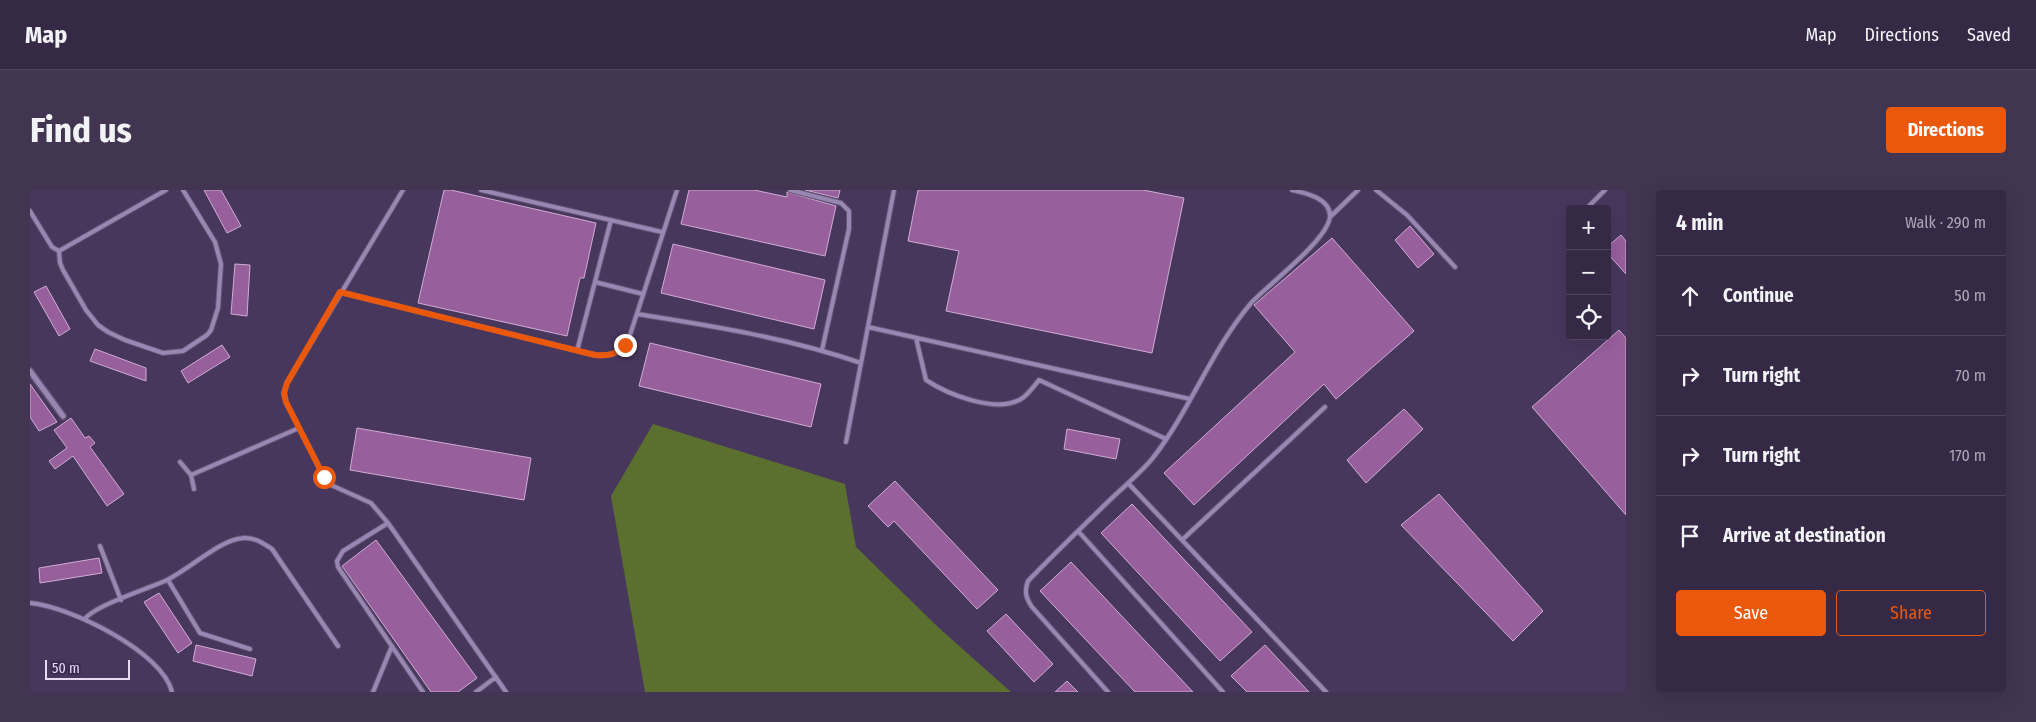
<!DOCTYPE html>
<html lang="en">
<head>
<meta charset="utf-8">
<style>
  body { margin:0; font-family:"Fira Sans Condensed",sans-serif; background:#413551; color:#f1f3f6 }
  .controls { position:absolute; right:15px; top:15px; display:grid; overflow:hidden; border-radius:5px; box-shadow:0 5px 20px #0002 }
  .controls button { width:45px; height:45px; display:grid; place-items:center; padding:0; border:0; border-bottom:1px solid #50455f; background:#362946; color:#f1f3f6; font:25px sans-serif }
  .scale { position:absolute; left:15px; bottom:12px; width:85px; box-sizing:border-box; padding-left:5px; border:2px solid #e5dbf3; border-top:0; font-size:14px; line-height:18px; white-space:nowrap; color:#e5dbf3; -webkit-text-stroke:4px #3d2c52; paint-order:stroke }
  .stop { position:absolute; width:15px; height:15px; margin:-11px; border:4px solid #ea580c; border-radius:50%; background:#fff }
  .stop.end { background:#ea580c; border-color:#fff; box-shadow:0 1px 5px #0008 }
  .list { margin:0; padding:0; list-style:none }
  h2 { display:flex; justify-content:space-between; align-items:center; height:65px; margin:0; padding:0 20px; font-size:21px }
  h2 small { font-size:16px; font-weight:400; color:#aaa6b3 }
  .list li { display:grid; grid-template-columns:32px 1fr auto; gap:15px; align-items:center; box-sizing:border-box; height:80px; padding:0 20px; border-top:1px solid #50455f }
  .list b { display:block; font-size:19px; white-space:nowrap }
  .list em { font-size:16px; font-style:normal; color:#aaa6b3 }
  .actions { display:flex; gap:10px; padding:15px 20px }
  .actions a { flex:1; padding:11px 0; border:1px solid #ea580c; border-radius:5px; text-align:center; font-size:18px; color:#ea580c }
  .actions .main { background:#ea580c; color:#fff }
  .icon { flex:none; width:28px; height:28px; fill:none; stroke:currentColor; stroke-width:2; stroke-linecap:round; stroke-linejoin:round }
  .map { position:relative; flex:none; width:1596px; height:502px; overflow:hidden; border-radius:5px }
  header { display:flex; align-items:center; gap:30px; box-sizing:border-box; height:70px; padding:0 25px; background:#362946; border-bottom:1px solid #50455f }
  header strong { font-size:24px }
  nav { display:flex; gap:28px; margin-inline-start:auto; font-size:18px }
  .intro { display:flex; align-items:center; justify-content:space-between; box-sizing:border-box; height:120px; padding:0 30px }
  h1 { margin:0; font-size:35px }
  .button { padding:12px 22px; border-radius:5px; background:#ea580c; color:#fff; font-size:18px; font-weight:700 }
  main { display:flex; gap:30px; padding:0 30px }
  aside { flex:1; background:#362946; border-radius:5px; box-shadow:0 5px 20px #0002 }
  .map>svg:first-child { display:block }
  .green { fill:#5b6f2f }
  .building { fill:#985f9d; stroke:#d0acd3 }
  .lines { fill:none; stroke-linecap:round; stroke-linejoin:round }
  .service-casing { stroke:#655676; stroke-width:6 }
  .minor-casing { stroke:#655676; stroke-width:8 }
  .service { stroke:#9987b3; stroke-width:4 }
  .minor { stroke:#9987b3; stroke-width:5 }
  .route { stroke:#ea580c; stroke-width:6 }
</style>
</head>
<body>
<header>
<strong>Map</strong>
<nav><a>Map</a><a>Directions</a><a>Saved</a></nav>
</header>
<div class="intro"><h1>Find us</h1><a class="button">Directions</a></div>
<main>
<div class="map">
<svg width="1596" height="502" viewBox="0 0 1596 502">
  <rect width="100%" height="100%" fill="#48375d"/>
  <!-- green -->
  <path class="green" d="M623,234L815,294L826,357L909,438L981,502H615L581,306Z"/>
  <!-- building -->
  <path class="building" d="M174,0H191L211,36L197,43Z
    M414,0H421L566,33L554,88H550L537,146L388,113Z
    M659,0H724L757,7V2L806,16L795,66L651,34Z
    M775,0H810L808,8Z
    M888,0H1113L1154,8L1122,163L916,121L929,61L878,51Z
    M1380,36L1404,64L1388,78L1365,50Z
    M1591,45L1596,51V84L1577,63V57Z
    M1302,48L1384,141L1306,209L1294,194L1164,315L1134,283L1265,162L1224,115Z
    M643,54L795,90L784,139L631,103Z
    M205,74L220,75L217,126L201,124Z
    M16,96L40,139L29,146L4,102Z
    M1589,140L1596,148V325L1502,217Z
    M620,153L791,194L781,237L609,196Z
    M192,155L200,167L158,193L151,181Z
    M65,159L116,178V191L60,171Z
    M0,194L27,232L9,241L0,227Z
    M1374,219L1393,239L1336,293L1317,270Z
    M41,228L55,248L59,246L65,253L60,257L94,304L77,316L43,266L25,279L19,271L37,258L24,240Z
    M327,238L501,268L494,310L320,280Z
    M1037,239L1090,249L1086,269L1034,259Z
    M865,291L968,400L947,419L864,331L858,337L838,316Z
    M1409,304L1513,421L1483,451L1371,335Z
    M1102,314L1222,442L1190,471L1071,343Z
    M346,350L447,488L428,502H401L312,376Z
    M69,368L72,383L10,393L9,378Z
    M1041,372L1163,502H1105L1010,401Z
    M129,403L162,453L148,463L114,412Z
    M976,424L1023,474L1004,492L957,441Z
    M166,455L226,469L222,486L163,471Z
    M1235,455L1279,502H1217L1201,486Z
    M1037,491L1048,502H1025Z"/>
  <g class="lines">
    <defs>
      <path id="service" d="M373,0L257,193L254,203L256,212L294,287L301,295L341,313L358,333L476,502
        M451,0L632,42
        M760,0L811,13L819,21V39L792,160
        M1346,0L1377,25L1425,77
        M1556,19L1575,0
        M0,21L22,57L29,61L136,0
        M1300,27L1328,0
        M29,61L30,73L33,80L56,120L68,135L78,142L95,150L133,163L153,161L177,145L181,140L188,118L191,74L185,52L153,0
        M565,92L613,104
        M310,102L565,165C585,167 591,163 600,145L647,0
        M607,124C683,136 758,148 831,173
        M838,137L1160,209
        M886,148L896,190C917,204 966,224 991,209C998,205 1004,196 1009,190L1136,249
        M547,161L581,30
        M816,252L864,0
        M150,272L161,285L269,238
        M161,285L164,299
        M1098,293L1296,502
        M358,333L313,361L307,371L308,377L393,502
        M1048,341L1193,502
        M1152,350L1295,217
        M70,356L91,410
        M138,390L170,443L220,459
        M0,413C39,416 133,462 142,502
        M55,429C64,416 119,398 135,391C157,381 191,349 213,348C224,347 233,353 242,359L308,456
        M343,502L362,456
        M446,502L466,487
        M1078,502L1002,417C996,408 994,402 998,391C1026,362 1055,334 1084,306C1097,294 1111,282 1122,269C1160,221 1182,158 1222,112C1239,94 1299,49 1300,26C1300,8 1275,3 1262,0"/>
      <path id="minor" d="M0,181L33,226"/>
    </defs>
    <!-- service casing -->
    <use href="#service" class="service-casing"/>
    <!-- minor casing -->
    <use href="#minor" class="minor-casing"/>
    <!-- service -->
    <use href="#service" class="service"/>
    <!-- minor -->
    <use href="#minor" class="minor"/>
  </g>
  <g class="lines">
    <!-- route -->
    <path class="route" d="M294,287L256,212L254,203L257,193L310,102L565,165C578,166 585,165 595,155"/>
  </g>
</svg>
<div class="controls">
<button>+</button>
<button>−</button>
<button><svg class="icon" aria-label="locate" viewBox="0 0 24 24"><circle cx="12" cy="12" r="6"/><path d="M12 2v4M12 18v4M2 12h4M18 12h4"/></svg></button>
</div>
<div class="scale">50 m</div>
<div class="stop" style="left:294px;top:287px"></div>
<div class="stop end" style="left:595px;top:155px"></div>
</div>
<aside>
<h2>4 min<small>Walk · 290 m</small></h2>
<ul class="list">
<li><svg class="icon" aria-label="ahead" viewBox="0 0 24 24"><path d="M12 20V5M6 11l6-6 6 6"/></svg><div><b>Continue</b></div><em>50 m</em></li>
<li><svg class="icon" aria-label="right" viewBox="0 0 24 24"><path d="M7 20v-9h11M14 6l5 5-5 5"/></svg><div><b>Turn right</b></div><em>70 m</em></li>
<li><svg class="icon" aria-label="right" viewBox="0 0 24 24"><path d="M7 20v-9h11M14 6l5 5-5 5"/></svg><div><b>Turn right</b></div><em>170 m</em></li>
<li><svg class="icon" aria-label="arrive" viewBox="0 0 24 24"><path d="M6 21V4h12l-3 4 3 4H6"/></svg><div><b>Arrive at destination</b></div></li>
</ul>
<div class="actions"><a class="main">Save</a><a>Share</a></div>
</aside>
</main>
</body>
</html>
